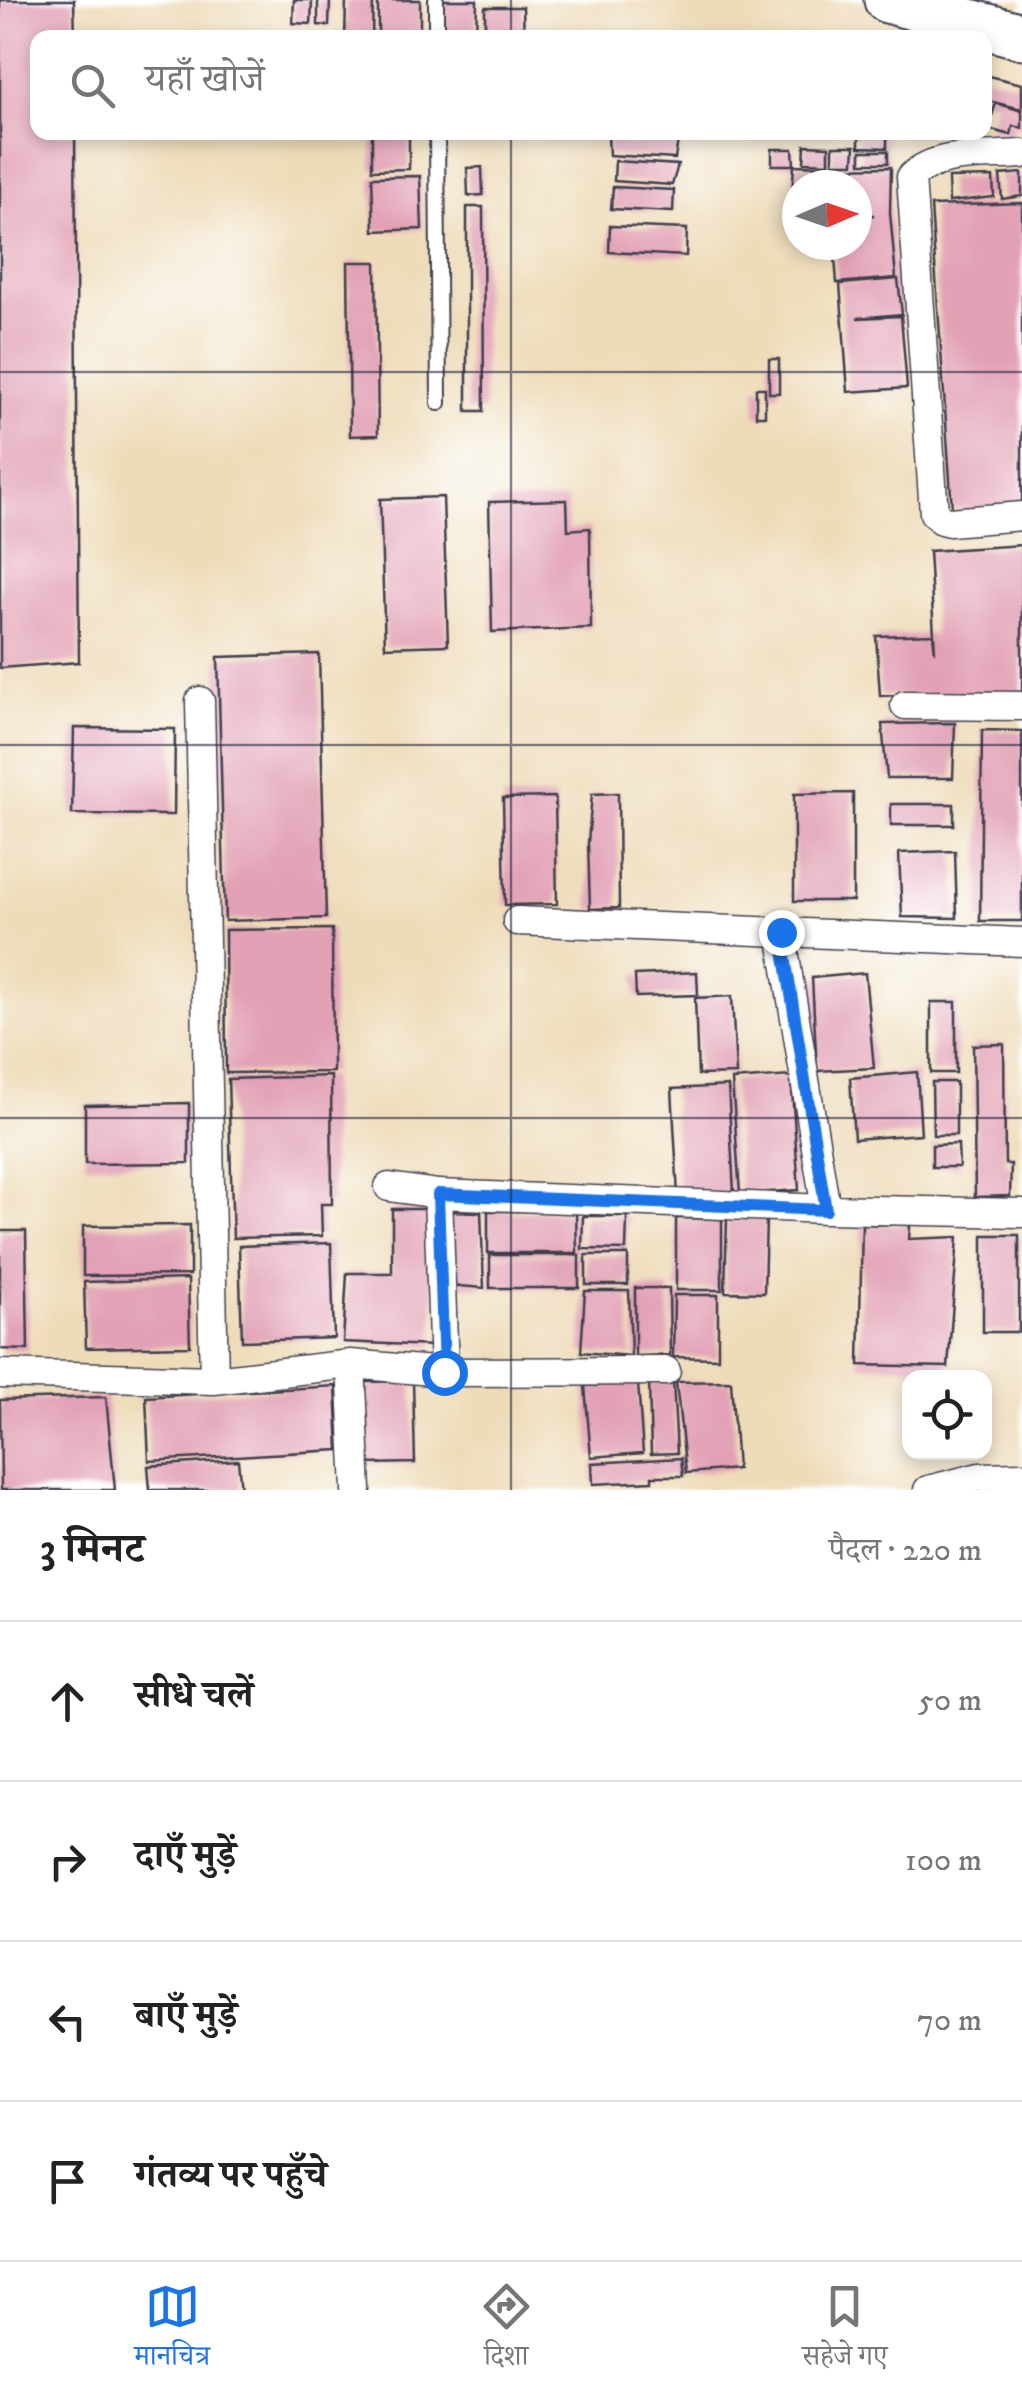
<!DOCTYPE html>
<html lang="hi">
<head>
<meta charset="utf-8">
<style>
  body { margin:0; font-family:"IM FELL DW Pica","Noto Serif Devanagari",serif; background:#f6f6f6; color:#222 }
  .controls { position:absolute; right:30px; bottom:30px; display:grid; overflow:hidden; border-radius:20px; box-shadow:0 5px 15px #0003 }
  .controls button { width:90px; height:90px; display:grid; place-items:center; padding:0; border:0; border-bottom:2px solid #e0e0e0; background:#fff; color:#222; font:50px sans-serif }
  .compass { position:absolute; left:782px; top:170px; width:90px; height:90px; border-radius:50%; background:#fff; box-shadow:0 5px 15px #0003; rotate:88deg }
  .stop { position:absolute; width:30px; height:30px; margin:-22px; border:8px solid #1a73e8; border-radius:50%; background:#fff }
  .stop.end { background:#1a73e8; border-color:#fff; box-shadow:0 2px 10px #0008 }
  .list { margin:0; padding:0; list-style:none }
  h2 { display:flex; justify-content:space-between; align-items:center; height:130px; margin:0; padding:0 40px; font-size:42px }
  h2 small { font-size:32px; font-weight:400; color:#767676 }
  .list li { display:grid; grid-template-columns:65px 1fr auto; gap:30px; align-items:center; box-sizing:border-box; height:160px; padding:0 40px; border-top:2px solid #e0e0e0 }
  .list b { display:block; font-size:38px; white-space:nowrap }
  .list em { font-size:32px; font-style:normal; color:#767676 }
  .icon { flex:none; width:55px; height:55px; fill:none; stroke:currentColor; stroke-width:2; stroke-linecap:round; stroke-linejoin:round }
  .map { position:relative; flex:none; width:1022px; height:1490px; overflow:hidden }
  .search { position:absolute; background:#fff; box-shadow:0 5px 15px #0003; left:30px; right:30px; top:30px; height:110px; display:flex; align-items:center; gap:25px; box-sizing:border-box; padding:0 35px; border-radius:20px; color:#767676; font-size:38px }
  .sheet { height:770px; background:#fff }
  nav { display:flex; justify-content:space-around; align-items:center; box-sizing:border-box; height:140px; border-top:2px solid #e0e0e0; background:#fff; font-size:28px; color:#767676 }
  nav a { display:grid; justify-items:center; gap:5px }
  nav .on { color:#1a73e8 }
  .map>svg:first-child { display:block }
  .building { fill:#e2a1b5 }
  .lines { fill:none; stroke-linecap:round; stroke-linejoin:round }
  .service-casing { stroke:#413e4e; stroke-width:18 }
  .minor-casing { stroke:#413e4e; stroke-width:31 }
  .primary-casing { stroke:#413e4e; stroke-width:49 }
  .service { stroke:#fff; stroke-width:14 }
  .minor { stroke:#fff; stroke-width:28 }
  .primary { stroke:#fff; stroke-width:45 }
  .route { stroke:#1a73e8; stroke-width:12 }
  .grid { fill:none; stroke:#22223b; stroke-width:2.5; stroke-opacity:0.55 }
</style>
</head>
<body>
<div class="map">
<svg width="1022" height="1490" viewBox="0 0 1022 1490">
  <rect width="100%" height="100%" fill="#fff"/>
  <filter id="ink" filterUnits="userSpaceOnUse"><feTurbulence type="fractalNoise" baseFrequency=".01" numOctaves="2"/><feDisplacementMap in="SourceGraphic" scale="20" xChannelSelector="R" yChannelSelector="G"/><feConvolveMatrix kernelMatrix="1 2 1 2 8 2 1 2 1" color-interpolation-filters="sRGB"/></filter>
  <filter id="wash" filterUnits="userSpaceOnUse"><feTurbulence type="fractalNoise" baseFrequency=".0048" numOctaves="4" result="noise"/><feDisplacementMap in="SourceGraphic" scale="40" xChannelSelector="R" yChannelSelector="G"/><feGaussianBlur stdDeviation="2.25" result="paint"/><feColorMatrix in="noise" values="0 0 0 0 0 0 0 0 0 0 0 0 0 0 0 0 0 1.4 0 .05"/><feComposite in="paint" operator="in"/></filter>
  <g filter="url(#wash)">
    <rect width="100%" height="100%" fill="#eedcb9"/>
    <g id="blocks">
      <!-- building -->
      <path class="building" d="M0,0H74L75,38H38V132H75L79,662L0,668Z
        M294,0H312L311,24L293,23Z
        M318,0H330L329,26L318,25Z
        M346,0H373L372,38H345Z
        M378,0H420V38H378Z
        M440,0H477L476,38H439Z
        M485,7H523L524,38H485Z
        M984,75L1022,84V109L984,100Z
        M996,103L1022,111V128L1013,126L1011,135L988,129Z
        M372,132H409V169L372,170Z
        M608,136L678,140L675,159L609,155Z
        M859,137H887V148L859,147Z
        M805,145L829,146V163L804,162Z
        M833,146H855L854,163H833Z
        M772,149H793L794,165H772Z
        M861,151H888V163H861Z
        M615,161L678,165L672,185L614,181Z
        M794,165L826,166L829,185H797V212H791Z
        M482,167L483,195L468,196L467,168Z
        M891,167L890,213L896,278L837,283L834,245H857V217L874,215H857V185H832L831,168Z
        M1022,173V196L1002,199L1000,175Z
        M420,176L422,229L374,231L372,177Z
        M993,177L994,197L949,202L948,178Z
        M613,187L674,190L673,212L611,209Z
        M1022,203V510L952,509L931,206Z
        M467,207H483L484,411H467Z
        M610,226L687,229L686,256L609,252Z
        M348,262H376L378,435L350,436Z
        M898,279L902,314L857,318L901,316L907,388L848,392L840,284Z
        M769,359H779V393H769Z
        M756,388H765V416H756Z
        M443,497L448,645L385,647L380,499Z
        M567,500L568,530L590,528L591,628L492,632L489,502Z
        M1022,545V703L935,694L880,696L876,636L933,634L935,652L929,551Z
        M319,654L326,918L225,921L218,657Z
        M955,723L953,778H887L882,724Z
        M74,728L175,729L174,815L72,814Z
        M982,730L1022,731V921H980Z
        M618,793L619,908L590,909L588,843L592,794Z
        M853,793V901H794V794Z
        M555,797L557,904L505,905L503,798Z
        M891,804H954V825H891Z
        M955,851L957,918L902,917L899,853Z
        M332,929L333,1072L226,1073L225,930Z
        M697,972L698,995L636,997L635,975Z
        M865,973L874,1068L817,1071L812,978Z
        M732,996L736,1074L698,1075L695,998Z
        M931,1002H956V1073H931Z
        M1004,1044L1005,1164H1011L1010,1196L975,1197L973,1045Z
        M917,1072L921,1134L854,1139L850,1078Z
        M331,1076L332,1204H321L322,1236L233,1238L228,1079Z
        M791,1076L799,1190L740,1194L732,1080Z
        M932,1082H956V1135H933Z
        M728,1086L734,1193L678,1196L672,1089Z
        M189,1103V1163L85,1164V1105Z
        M958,1144L959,1167H932V1145Z
        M392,1209H436L433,1346L343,1342L347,1273H392Z
        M443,1211L481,1212L484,1288L445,1285Z
        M488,1211H576L577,1253H488Z
        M583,1216H627L626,1250L582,1249Z
        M676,1218L722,1219V1290H676Z
        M727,1218L766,1219L764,1293L725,1292Z
        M862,1224L910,1225L909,1239L958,1237L948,1367L859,1365Z
        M190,1225V1275L83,1276V1226Z
        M0,1231H26L28,1350L0,1349Z
        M983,1235H1019V1332H983Z
        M331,1243L334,1338L242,1341L239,1246Z
        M490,1255H579V1288H490Z
        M586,1255H628V1285H586Z
        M188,1279L190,1346L86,1348L84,1282Z
        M635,1288H669L670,1355L635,1356Z
        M585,1291H629L631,1356L581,1352Z
        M674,1295H718V1358L673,1357Z
        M413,1381L415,1463L366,1464L364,1382Z
        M673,1381L677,1453L651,1454L649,1382Z
        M731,1381L737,1469L686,1473L676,1382Z
        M638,1383L643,1453L591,1457L585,1386Z
        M336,1386L339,1450L149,1461L146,1397Z
        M106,1397L115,1490H1L0,1400Z
        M681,1458L683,1476H652V1481L593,1484L592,1463Z
        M238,1460L241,1490H150L148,1466Z"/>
    </g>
  </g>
  <g filter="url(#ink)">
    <use href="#blocks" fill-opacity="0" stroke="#413e4e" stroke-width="2.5"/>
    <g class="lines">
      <defs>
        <path id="service" d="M436,0V38
          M437,132L439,403"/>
        <path id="minor" d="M1022,154C987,157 937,151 911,177L934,513L941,520L949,522L1022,516
          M200,701L214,1380
          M905,705L1022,706
          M517,921L1022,942
          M781,932L826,1209
          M389,1187L438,1194L826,1209L1022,1213
          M438,1194L444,1372
          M351,1364L357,1490
          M0,1374L214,1380L351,1364L444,1372L666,1371
          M928,1490L979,1477L1022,1476"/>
        <path id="primary" d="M887,0L1022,36"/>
      </defs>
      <!-- service casing -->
      <use href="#service" class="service-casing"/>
      <!-- minor casing -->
      <use href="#minor" class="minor-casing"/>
      <!-- primary casing -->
      <use href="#primary" class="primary-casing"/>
      <!-- service -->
      <use href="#service" class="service"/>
      <!-- minor -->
      <use href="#minor" class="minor"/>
      <!-- primary -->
      <use href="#primary" class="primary"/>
    </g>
  </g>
  <g class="lines" filter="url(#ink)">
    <!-- route -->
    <path class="route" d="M444,1372L438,1194L826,1210L781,932"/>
  </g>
  <!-- grid -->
  <path class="grid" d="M511,0V38M511,132V1490M0,372H1022M0,745H1022M0,1118H1022"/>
</svg>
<div class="controls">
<button><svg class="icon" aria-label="locate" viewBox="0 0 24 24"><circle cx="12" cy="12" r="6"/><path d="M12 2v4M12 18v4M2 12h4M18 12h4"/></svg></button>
</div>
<svg class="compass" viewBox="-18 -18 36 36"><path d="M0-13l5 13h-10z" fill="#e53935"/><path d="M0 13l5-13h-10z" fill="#767676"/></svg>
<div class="stop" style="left:444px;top:1372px"></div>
<div class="stop end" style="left:781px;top:932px"></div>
<div class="search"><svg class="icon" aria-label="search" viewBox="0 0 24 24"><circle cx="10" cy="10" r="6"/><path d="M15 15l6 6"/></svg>यहाँ खोजें</div>
</div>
<section class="sheet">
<h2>3 मिनट<small>पैदल · 220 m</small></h2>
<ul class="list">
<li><svg class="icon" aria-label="ahead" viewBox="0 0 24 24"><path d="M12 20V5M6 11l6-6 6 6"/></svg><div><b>सीधे चलें</b></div><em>50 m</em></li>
<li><svg class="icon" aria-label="right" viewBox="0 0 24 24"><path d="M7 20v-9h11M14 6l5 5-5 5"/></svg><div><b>दाएँ मुड़ें</b></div><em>100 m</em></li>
<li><svg class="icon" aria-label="left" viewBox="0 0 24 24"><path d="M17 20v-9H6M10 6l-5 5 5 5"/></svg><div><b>बाएँ मुड़ें</b></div><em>70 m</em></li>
<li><svg class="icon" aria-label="arrive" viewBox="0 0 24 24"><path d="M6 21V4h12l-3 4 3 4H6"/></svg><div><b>गंतव्य पर पहुँचे</b></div></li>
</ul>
</section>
<nav>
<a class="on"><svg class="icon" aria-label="map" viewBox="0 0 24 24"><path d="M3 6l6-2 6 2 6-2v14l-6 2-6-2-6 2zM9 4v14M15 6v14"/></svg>मानचित्र</a>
<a><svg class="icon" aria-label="directions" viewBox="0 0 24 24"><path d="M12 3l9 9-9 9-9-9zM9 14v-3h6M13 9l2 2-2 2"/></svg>दिशा</a>
<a><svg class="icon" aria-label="saved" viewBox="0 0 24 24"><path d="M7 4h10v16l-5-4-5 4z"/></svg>सहेजे गए</a>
</nav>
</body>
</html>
